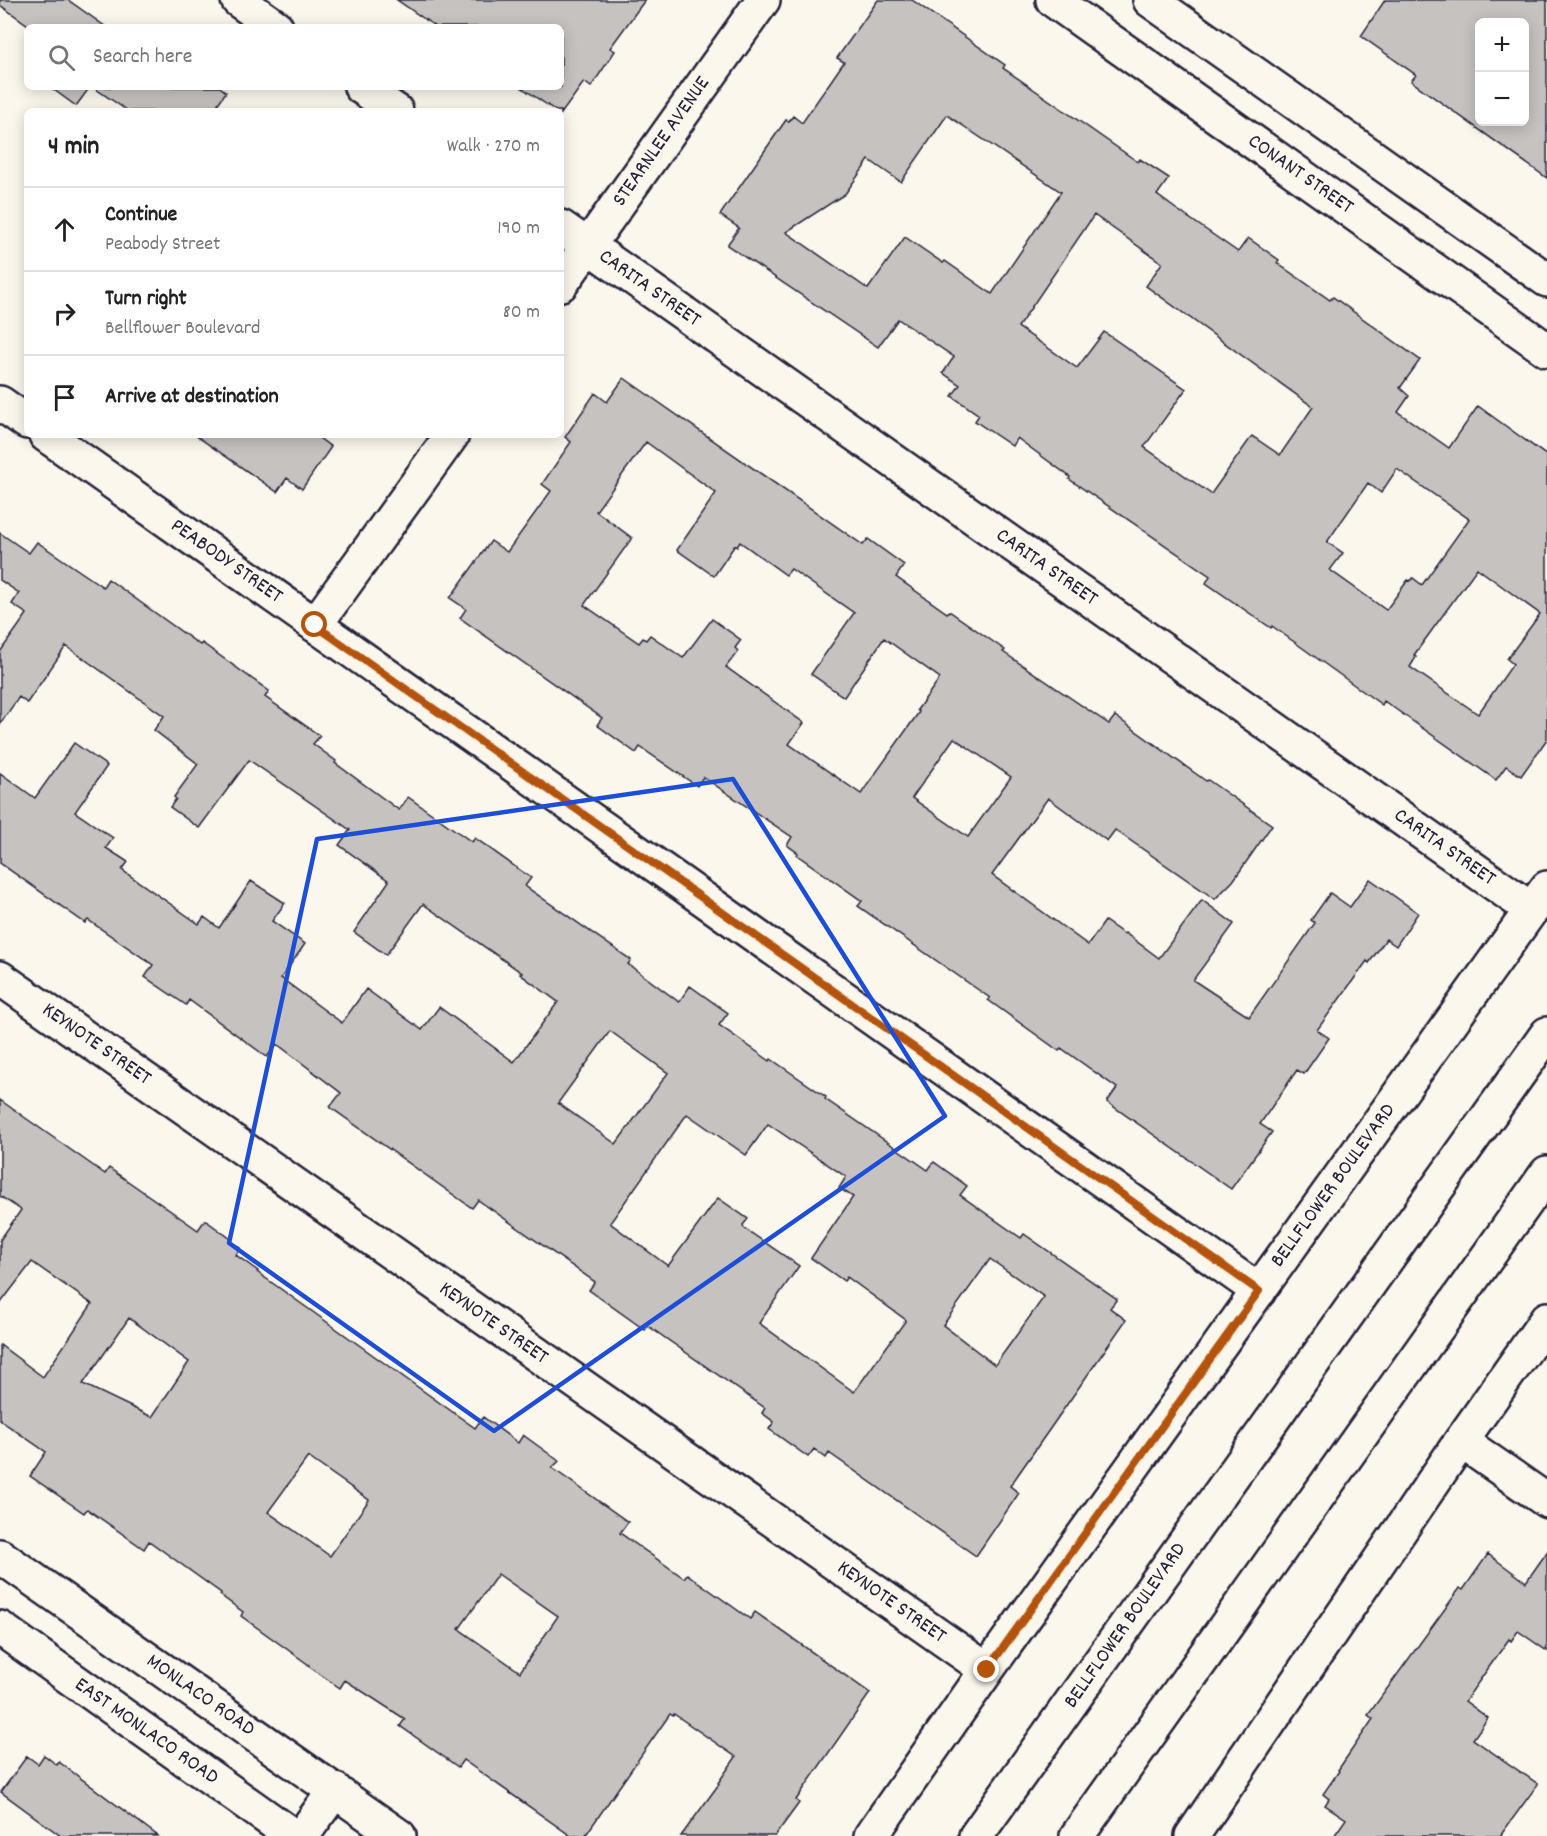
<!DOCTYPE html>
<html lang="en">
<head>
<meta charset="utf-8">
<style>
  body { margin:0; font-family:Dekko,sans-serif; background:#f6f6f6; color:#222 }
  .controls { position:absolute; right:18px; top:18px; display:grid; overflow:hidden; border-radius:9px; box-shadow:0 3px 15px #0003 }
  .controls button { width:54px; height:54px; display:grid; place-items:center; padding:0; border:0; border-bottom:2px solid #e0e0e0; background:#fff; color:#222; font:30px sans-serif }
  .stop { position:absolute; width:18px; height:18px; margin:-14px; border:4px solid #b45309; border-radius:50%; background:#fff }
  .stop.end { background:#b45309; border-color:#fff; box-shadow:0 2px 6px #0008 }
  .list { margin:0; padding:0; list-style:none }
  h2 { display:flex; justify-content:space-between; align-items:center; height:78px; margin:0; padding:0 24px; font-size:26px }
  h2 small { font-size:20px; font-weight:400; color:#767676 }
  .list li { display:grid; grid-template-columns:39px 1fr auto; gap:18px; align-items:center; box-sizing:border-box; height:84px; padding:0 24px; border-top:2px solid #e0e0e0 }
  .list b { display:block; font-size:22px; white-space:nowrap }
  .list p { margin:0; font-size:20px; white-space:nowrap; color:#767676 }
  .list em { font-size:20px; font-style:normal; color:#767676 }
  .icon { flex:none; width:33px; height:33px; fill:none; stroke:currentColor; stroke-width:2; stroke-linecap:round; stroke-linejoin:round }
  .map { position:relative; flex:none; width:1547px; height:1836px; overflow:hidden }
  .search { position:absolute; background:#fff; box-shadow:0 3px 15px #0003; left:24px; top:24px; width:540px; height:66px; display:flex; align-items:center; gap:15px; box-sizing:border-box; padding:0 21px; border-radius:9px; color:#767676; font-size:22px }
  .panel { position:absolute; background:#fff; box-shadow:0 3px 15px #0003; left:24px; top:108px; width:540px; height:330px; border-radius:9px }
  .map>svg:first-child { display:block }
  .building { fill:#c6c2c0; stroke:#22223b; stroke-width:1.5; fill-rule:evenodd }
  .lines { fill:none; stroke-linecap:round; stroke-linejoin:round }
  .minor-casing { stroke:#22223b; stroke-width:38 }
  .tertiary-casing { stroke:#22223b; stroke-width:38 }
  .secondary-casing { stroke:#22223b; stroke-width:38 }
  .minor { stroke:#fbf7ec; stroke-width:33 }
  .tertiary { stroke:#fbf7ec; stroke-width:33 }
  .secondary { stroke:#fbf7ec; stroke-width:33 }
  .route { stroke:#b45309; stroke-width:8 }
  .marked { fill:none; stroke:#1d4ed8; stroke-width:4.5; stroke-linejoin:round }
  .labels { text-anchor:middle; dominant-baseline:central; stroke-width:4.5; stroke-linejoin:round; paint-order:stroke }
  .street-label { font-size:21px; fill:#22223b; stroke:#fbf7ec }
</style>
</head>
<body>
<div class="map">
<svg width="1547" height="1836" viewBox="0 0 1547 1836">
  <rect width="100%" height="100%" fill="#fbf7ec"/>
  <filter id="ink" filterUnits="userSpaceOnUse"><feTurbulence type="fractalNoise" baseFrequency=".0167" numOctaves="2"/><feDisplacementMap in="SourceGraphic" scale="12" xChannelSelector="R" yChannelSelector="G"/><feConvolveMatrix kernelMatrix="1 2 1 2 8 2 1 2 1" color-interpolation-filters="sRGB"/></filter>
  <g filter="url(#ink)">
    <!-- building -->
    <path class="building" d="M0,0H68L106,27H31L0,5Z
      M397,0H645L610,48L615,51L591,87L584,82L561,114V111H556L521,87H561V27H436Z
      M878,0H912L1005,65L1003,68L1138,162L1140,159L1169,178L1157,195L1176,209L1238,252L1248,238L1279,260L1277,263L1330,300L1333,297L1420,360L1400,388L1409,396L1398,412L1449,448L1478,406L1547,456V739L1521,776L1506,766L1496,780L1384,701L1382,705L1272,626L1271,628L1206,583L1210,576L1069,479L1070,477L1017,438L1012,446L975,421L979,415L952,396L960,385L943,373L954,357L898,319L878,347L727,245L739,228L720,215L786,120L789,121L793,116L802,123L844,62L837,58ZM947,115L1061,192L992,294L945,261L943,263L905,237L868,289L786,232L845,194L869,160L901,182ZM1094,215L1162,263L1146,286L1313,407L1280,455L1252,436L1211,494L1144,447L1186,389L1104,332L1077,368L1018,327ZM1397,469L1469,519L1422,585L1413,578L1410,581L1408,580L1386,610L1330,570L1343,553L1327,542L1368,483L1381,493ZM1477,568L1540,614L1507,659L1513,664L1478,714L1410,667L1416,657L1414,655Z
      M1385,0H1547V178L1411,81L1416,75L1361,36ZM1479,22H1524V122H1479Z
      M50,87H90L76,106Z
      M93,87H220L226,92L213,111H128Z
      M624,378L863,545L868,539L904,565L896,577L947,613L949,611L1005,650L1003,652L1109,724L1115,716L1206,781L1208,780L1272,825L1233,881L1215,899L1115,830L1107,841L1048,798L992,875L1088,945L1105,921L1124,934L1125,933L1159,958L1202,900L1234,924L1193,980L1249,1017L1315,923L1311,920L1330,893L1350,907L1370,879L1418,913L1396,946L1386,939L1369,963L1367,961L1317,1030L1329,1038L1304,1074L1297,1070L1260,1124L1272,1132L1231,1189L1107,1102L1117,1088L1061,1048L1059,1051L988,1000L990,998L858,906L862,901L797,855L798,853L787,845L792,837L703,777L697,786L640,747L636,753L597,725L602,718L460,618L466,609L450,598L491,541L507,552L551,491L542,484L571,442L565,437L595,393L607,402ZM646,442L716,493L677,550L714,576L735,545L737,547L740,542L786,575L791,569L854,613L811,674L844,697L884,638L940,678L917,710L919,712L861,794L789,744L804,723L726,667L738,651L735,648L741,640L712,619L683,658L650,635L646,640L643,638L639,643L584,605L632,538L596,511ZM954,738L1011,777L968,837L912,798Z
      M195,435H315L331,447L302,489L287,478L277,492Z
      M0,533L29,553L37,542L103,587L108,579L200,645L202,643L269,691L265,697L320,736L313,744L336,761L335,763L399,810L408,797L472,842L475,838L531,878L525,886L631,960L628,964L679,1002L690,986L728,1013L719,1025L770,1061L771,1059L826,1097L825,1099L928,1170L934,1162L967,1186L960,1195L1021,1238L1024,1234L1117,1299L1110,1308L1126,1320L1010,1486L1019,1493L976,1556L829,1453L826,1458L814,1449L808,1457L769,1429L774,1422L762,1413L765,1408L648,1326L645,1330L589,1290L595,1282L478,1200L472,1208L330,1107L341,1093L277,1044L267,1057L189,1000L186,1005L145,977L153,965L88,920L85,923L0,863V773L35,798L74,743L107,766L75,812L113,838L106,848L128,862L122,870L199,924L204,917L219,928L251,881L285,903L272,921L305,944L281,978L342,1023L366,989L422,1030L439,1007L514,1062L558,1002L520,974L522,973L423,904L386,955L354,932L389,881L339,845L350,830L249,760L199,828L170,807L176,799L174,797L198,764L154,730L164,716L66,646L27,703L19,697L0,724V652L27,614L12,604L19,593L0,580ZM610,1031L668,1073L616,1144L558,1103ZM687,1114L746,1155L768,1124L846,1177L839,1188L853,1197L811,1258L844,1281L847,1277L906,1320L854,1392L759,1323L799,1266L744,1228L743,1225L748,1219L718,1198L668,1266L610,1223ZM990,1259L1044,1297L995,1365L943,1325Z
      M0,1100L105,1174L109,1168L198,1230L205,1220L231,1239L230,1241L240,1248L236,1255L258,1271L257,1272L475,1428L483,1417L518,1443L523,1435L559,1461L552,1468L628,1522L620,1533L684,1578L687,1574L750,1619L755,1612L870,1693L796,1800L799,1803L775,1836H681L719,1784L718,1783L736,1757L674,1714L673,1716L670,1714L585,1836H571L463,1760L458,1767L400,1726L405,1719L345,1680L340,1688L308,1666L309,1665L241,1616L243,1612L220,1595L221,1593L149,1541L144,1549L87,1509L84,1513L30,1476L46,1452L0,1420V1345L43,1377L92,1304L32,1262L0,1304V1240L21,1210L0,1196ZM129,1318L189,1362L152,1417L83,1384ZM308,1457L369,1500L330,1556L268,1512ZM498,1574L558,1616L520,1672L459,1629Z
      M1547,1552V1651L1518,1631L1511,1641L1509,1639L1465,1701L1488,1718L1473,1739L1538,1784L1500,1836H1334L1346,1819L1325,1805L1329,1799L1323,1794L1339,1771L1338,1770L1373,1719L1368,1715L1460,1588L1463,1590L1488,1554L1526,1582Z
      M44,1755L57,1765L59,1762L158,1836H61L1,1792L27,1756L38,1764Z"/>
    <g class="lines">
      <defs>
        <path id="minor" d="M238,0L276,27
          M361,87L396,111
          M561,227L1532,910
          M561,284L763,0
          M0,403L27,422
          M46,435L1259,1291
          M315,625L452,435
          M0,978L987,1670
          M1461,1441L1547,1501
          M302,1836L335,1790
          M871,1836L987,1670L1547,888
          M1192,1836L1461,1441L1547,1319"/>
        <path id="tertiary" d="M1053,0L1547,350
          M1150,0L1547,280
          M0,1556L399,1836
          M0,1628L293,1836"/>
        <path id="secondary" d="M976,1836L1547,1034
          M1077,1836L1547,1173"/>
      </defs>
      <!-- minor casing -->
      <use href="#minor" class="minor-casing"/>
      <!-- tertiary casing -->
      <use href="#tertiary" class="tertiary-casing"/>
      <!-- secondary casing -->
      <use href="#secondary" class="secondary-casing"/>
      <!-- minor -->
      <use href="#minor" class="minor"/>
      <!-- tertiary -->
      <use href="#tertiary" class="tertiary"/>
      <!-- secondary -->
      <use href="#secondary" class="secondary"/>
    </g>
  </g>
  <g class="lines" filter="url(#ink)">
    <!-- route -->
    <path class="route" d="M315,625L1259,1291L987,1670"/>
  </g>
  <!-- marked area -->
  <path class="marked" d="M733,779L945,1116L494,1431L229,1243L317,839Z"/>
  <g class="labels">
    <!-- street labels -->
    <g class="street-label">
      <text transform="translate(662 142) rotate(-55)">STEARNLEE AVENUE</text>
      <text transform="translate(1300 175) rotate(35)">CONANT STREET</text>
      <text transform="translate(649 289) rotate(35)">CARITA STREET</text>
      <text transform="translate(226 562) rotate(35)">PEABODY STREET</text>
      <text transform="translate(1046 568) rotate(35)">CARITA STREET</text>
      <text transform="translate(1444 848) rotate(35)">CARITA STREET</text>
      <text transform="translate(96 1045) rotate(35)">KEYNOTE STREET</text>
      <text transform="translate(1334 1186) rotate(-54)">BELLFLOWER BOULEVARD</text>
      <text transform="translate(493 1324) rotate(35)">KEYNOTE STREET</text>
      <text transform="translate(891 1603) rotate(35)">KEYNOTE STREET</text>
      <text transform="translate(1126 1626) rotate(-55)">BELLFLOWER BOULEVARD</text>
      <text transform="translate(200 1696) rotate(35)">MONLACO ROAD</text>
      <text transform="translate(146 1732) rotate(35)">EAST MONLACO ROAD</text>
    </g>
  </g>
</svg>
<div class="controls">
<button>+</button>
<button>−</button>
</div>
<div class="stop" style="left:315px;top:625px"></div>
<div class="stop end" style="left:987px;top:1670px"></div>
<div class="search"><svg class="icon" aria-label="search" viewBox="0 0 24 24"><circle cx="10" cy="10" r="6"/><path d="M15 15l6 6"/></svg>Search here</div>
<section class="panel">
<h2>4 min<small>Walk · 270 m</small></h2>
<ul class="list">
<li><svg class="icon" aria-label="ahead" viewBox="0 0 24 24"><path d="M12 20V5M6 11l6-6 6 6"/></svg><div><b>Continue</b><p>Peabody Street</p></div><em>190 m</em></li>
<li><svg class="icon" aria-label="right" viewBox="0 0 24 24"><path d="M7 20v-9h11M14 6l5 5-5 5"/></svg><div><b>Turn right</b><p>Bellflower Boulevard</p></div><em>80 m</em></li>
<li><svg class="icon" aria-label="arrive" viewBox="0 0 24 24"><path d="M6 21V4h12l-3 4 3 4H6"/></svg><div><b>Arrive at destination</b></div></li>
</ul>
</section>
</div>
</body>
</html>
